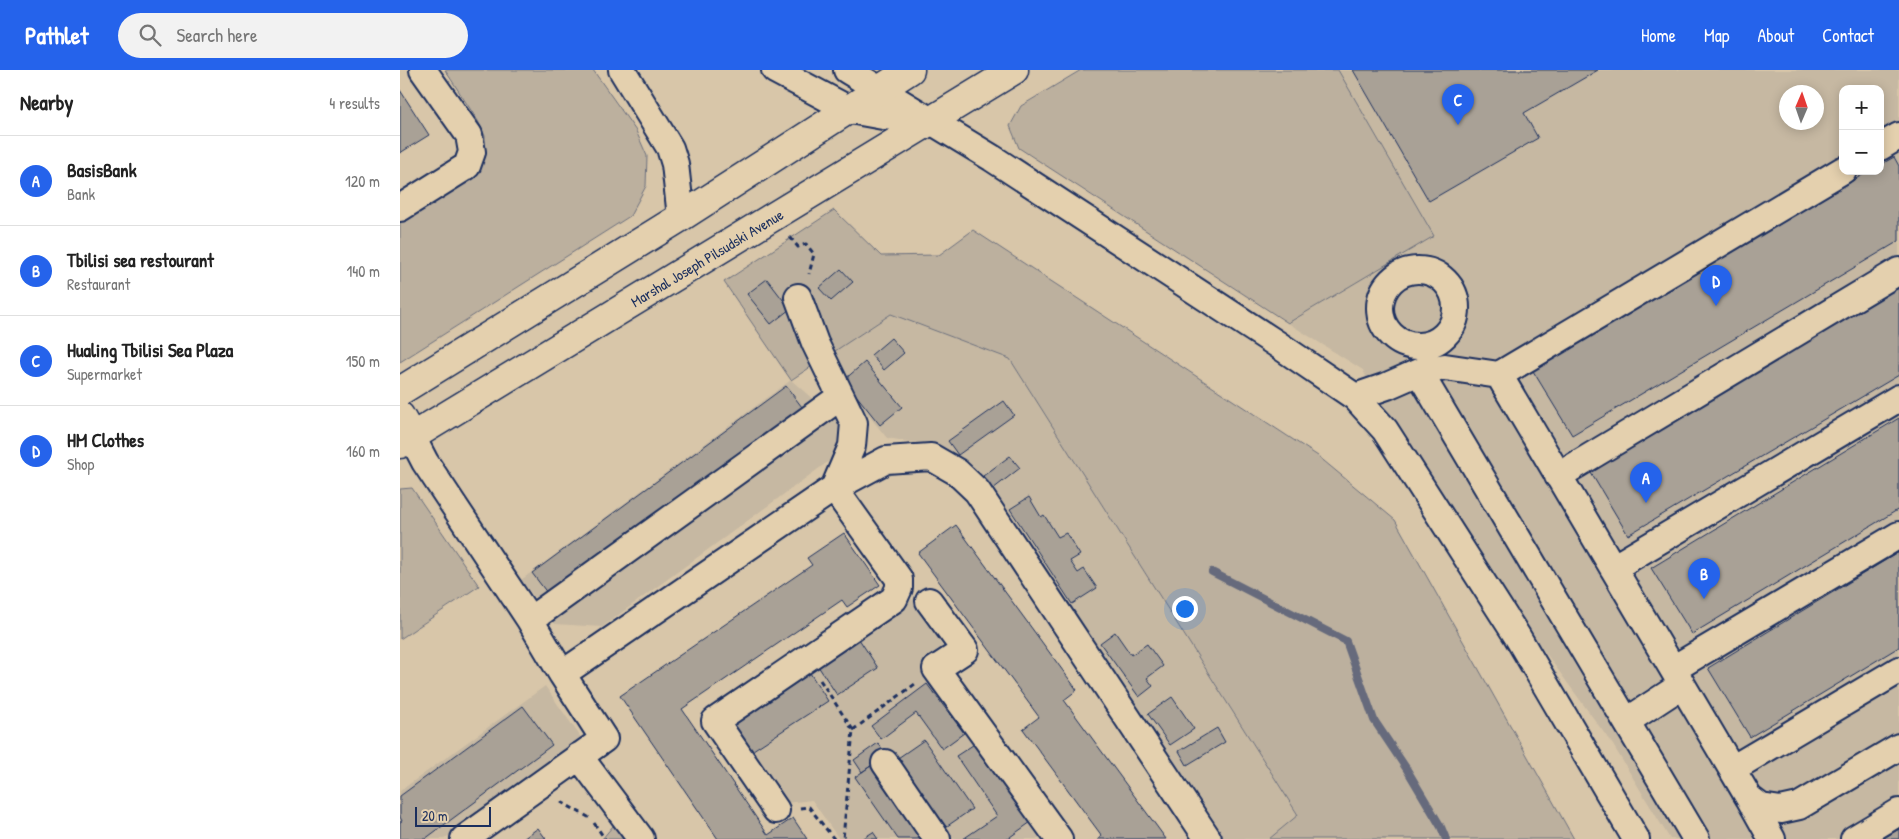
<!DOCTYPE html>
<html lang="en">
<head>
<meta charset="utf-8">
<style>
  body { margin:0; font-family:"Patrick Hand",sans-serif; background:#f2f2f2; color:#222 }
  .controls { position:absolute; right:15px; top:15px; display:grid; overflow:hidden; border-radius:10px; box-shadow:0 2px 12px #0003 }
  .controls button { width:45px; height:45px; display:grid; place-items:center; padding:0; border:0; border-bottom:1px solid #e0e0e0; background:#fff; color:#222; font:25px sans-serif }
  .compass { position:absolute; left:1379px; top:15px; width:45px; height:45px; border-radius:50%; background:#fff; box-shadow:0 2px 12px #0003; rotate:2deg }
  .scale { position:absolute; left:15px; bottom:12px; width:76px; box-sizing:border-box; padding-left:5px; border:2px solid #1b2f5e; border-top:0; font-size:14px; line-height:18px; white-space:nowrap; color:#1b2f5e; -webkit-text-stroke:4px #e4d0ae; paint-order:stroke }
  .you { position:absolute; left:784px; top:538px; width:18px; height:18px; margin:-12px; border:4px solid #fff; border-radius:50%; background:#1a73e8; box-shadow:0 0 0 8px #1a73e833 }
  .badge { display:grid; place-items:center; width:32px; height:32px; border-radius:50%; background:#2563eb; color:#fff; font-size:16px; font-weight:700 }
  .pin { position:absolute; translate:-50% -41px; filter:drop-shadow(0 1px 2px #0008) }
  .pin::after { content:''; position:absolute; top:26px; width:18px; height:15px; background:inherit; clip-path:polygon(0 0,100% 0,50% 100%) }
  .list { margin:0; padding:0; list-style:none }
  h2 { display:flex; justify-content:space-between; align-items:center; height:65px; margin:0; padding:0 20px; font-size:21px }
  h2 small { font-size:16px; font-weight:400; color:#767676 }
  .list li { display:grid; grid-template-columns:32px 1fr auto; gap:15px; align-items:center; box-sizing:border-box; height:90px; padding:0 20px; border-top:1px solid #e0e0e0 }
  .list b { display:block; font-size:19px; white-space:nowrap }
  .list p { margin:0; font-size:16px; white-space:nowrap; color:#767676 }
  .list em { font-size:16px; font-style:normal; color:#767676 }
  .icon { flex:none; width:28px; height:28px; fill:none; stroke:currentColor; stroke-width:2; stroke-linecap:round; stroke-linejoin:round }
  .map { position:relative; flex:none; width:1499px; height:769px; overflow:hidden }
  header { display:flex; align-items:center; gap:30px; box-sizing:border-box; height:70px; padding:0 25px; background:#2563eb; color:#fff }
  header strong { font-size:24px }
  nav { display:flex; gap:28px; margin-inline-start:auto; font-size:18px }
  .search { width:350px; height:45px; background:#f2f2f2; display:flex; align-items:center; gap:12px; box-sizing:border-box; padding:0 18px; border-radius:28px; color:#767676; font-size:19px }
  main { display:flex }
  aside { flex:1; background:#fff }
  .map>svg:first-child { display:block }
  .built { fill:#c6b8a2; fill-rule:evenodd }
  .green { fill:#bcb09e; stroke:#6c707e }
  .lines { fill:none; stroke-linecap:round; stroke-linejoin:round }
  .stream { stroke:#666b7c; stroke-width:8 }
  .building { fill:#a9a196; stroke:#1b2f5e }
  .minor-casing { stroke:#1b2f5e; stroke-width:30 }
  .major-casing { stroke:#1b2f5e; stroke-width:31 }
  .path { stroke:#1b2f5e; stroke-width:3; stroke-dasharray:5 4; stroke-linecap:butt }
  .minor { stroke:#e4d0ae; stroke-width:26 }
  .major { stroke:#e4d0ae; stroke-width:28 }
  .labels { text-anchor:middle; dominant-baseline:central; stroke-width:5; stroke-linejoin:round; paint-order:stroke }
  .street-label { font-size:15px; fill:#1b2f5e; stroke:#e4d0ae }
</style>
</head>
<body>
<header>
<strong>Pathlet</strong>
<div class="search"><svg class="icon" aria-label="search" viewBox="0 0 24 24"><circle cx="10" cy="10" r="6"/><path d="M15 15l6 6"/></svg>Search here</div>
<nav><a>Home</a><a>Map</a><a>About</a><a>Contact</a></nav>
</header>
<main>
<aside>
<h2>Nearby<small>4 results</small></h2>
<ul class="list">
<li><span class="badge">A</span><div><b>BasisBank</b><p>Bank</p></div><em>120 m</em></li>
<li><span class="badge">B</span><div><b>Tbilisi sea restourant</b><p>Restaurant</p></div><em>140 m</em></li>
<li><span class="badge">C</span><div><b>Hualing Tbilisi Sea Plaza</b><p>Supermarket</p></div><em>150 m</em></li>
<li><span class="badge">D</span><div><b>HM Clothes</b><p>Shop</p></div><em>160 m</em></li>
</ul>
</aside>
<div class="map">
<svg width="1499" height="769" viewBox="0 0 1499 769">
  <rect width="100%" height="100%" fill="#d8c6a9"/>
  <filter id="ink" filterUnits="userSpaceOnUse"><feTurbulence type="fractalNoise" baseFrequency=".02" numOctaves="2"/><feDisplacementMap in="SourceGraphic" scale="10" xChannelSelector="R" yChannelSelector="G"/><feConvolveMatrix kernelMatrix="1 2 1 2 8 2 1 2 1" color-interpolation-filters="sRGB"/></filter>
  <g filter="url(#ink)">
    <!-- built -->
    <path class="built" d="M938,0H1499V769H1270L1213,675L1000,384L963,300L888,253L1034,166ZM1443,19H1480V101H1443ZM1386,22H1416V52H1386Z
      M491,244L610,289L898,746L869,769H824L580,407L546,378L487,368L439,309L430,284Z
      M391,310L447,359L440,383L202,557L155,554L121,510Z
      M513,529L544,579L526,600L650,769H439L412,730L386,733L325,654Z
      M145,616L182,669L44,769H0V721Z"/>
    <!-- green -->
    <path class="green" d="M45,0H193L236,61L247,86L246,116L230,146L0,292V151L75,103L85,87V66L78,51Z
      M681,0H938L1034,166L888,253L619,78L610,56L621,36Z
      M434,140L481,186L539,185L573,160L918,386L995,450L1174,769H869L898,745L610,289L491,244L391,310L324,212Z
      M12,418L79,516L0,569V419Z
      M213,756L225,769H202Z"/>
    <g class="lines">
      <!-- stream -->
      <path class="stream" d="M812,502L946,571L974,650L1006,698L1041,757L1046,769"/>
    </g>
    <!-- building -->
    <path class="building" d="M953,0H1198L1124,43L1138,68L1029,131Z
      M0,20L29,65L0,83Z
      M1494,87L1499,96V171L1172,365L1133,301L1469,101H1480V95Z
      M441,199L453,212L431,231L419,218Z
      M367,209L390,239L371,254L347,224Z
      M1499,215V305L1228,465L1188,398Z
      M491,268L504,283L484,300L471,285Z
      M465,292L502,337L480,355L444,310Z
      M386,316L405,341L151,528L132,503Z
      M604,331L614,345L558,385L548,371Z
      M1499,348V439L1292,564L1251,498Z
      M610,386L620,398L593,419L583,406Z
      M629,427L641,447L644,445L658,467L666,463L680,485L670,491L678,503L684,499L697,518L672,534L610,439Z
      M556,455L677,620L664,630L766,769H698L702,766L623,659L639,647L518,483Z
      M444,463L480,515L447,537L442,530L282,639L368,765L393,748L407,769H318L220,626L412,495L407,488Z
      M1499,482V577L1350,667L1308,598Z
      M715,562L731,585L747,574L763,596L747,608L753,616L739,627L700,573Z
      M459,569L478,598L437,625L418,596Z
      M410,603L428,631L350,682L332,654Z
      M527,614L564,663L542,679L516,643L481,669L471,656Z
      M772,627L794,659L770,675L748,644Z
      M123,636L152,675L25,769H0V752L2,751L0,747V726Z
      M817,658L825,672L787,695L779,681Z
      M524,670L572,739L543,759L495,690Z
      M478,673L487,685L462,702L454,690Z
      M576,673L631,752L610,767L611,769H563L597,746L556,686Z
      M472,695L522,769H498L455,707Z
      M138,758L146,769H123Z
      M1499,759V769H1482Z
      M473,762L478,769H462Z"/>
    <g class="lines">
      <defs>
        <path id="minor" d="M222,0L270,78L275,94L281,147
          M375,0L450,40L483,46L526,50
          M447,0L592,88L877,274L955,327L985,360L1117,566L1236,769
          M1480,77L1499,66
          M0,138L67,96L72,82L69,65L23,0
          M980 238a38 38 0 1 1 76 0a38 38 0 1 1-76 0Z
          M1019,302L1296,769
          M1099,305L1349,728L1361,737L1381,740L1399,736L1499,677
          M955,327L987,316L1019,302L1045,297L1099,305L1443,100
          M12,367L25,392L130,550L162,604L434,418L486,390L531,387L557,402L577,421L808,769
          M1158,406L1499,201
          M1213,498L1499,328
          M529,531L565,580L536,599L659,769
          M130,550L440,327
          M1273,599L1499,465
          M1227,651L1282,615
          M179,686L241,769
          M485,693L537,769
          M1332,699L1499,600
          M1349,728L1372,769
          M376,740L315,651L494,529L499,518V509L434,418L452,376L454,353L415,273L398,227
          M64,769L204,669L162,604
          M1454,769L1499,742"/>
        <path id="major" d="M0,321L281,147L510,0
          M0,346L12,367
          M0,374L614,0"/>
      </defs>
      <!-- minor casing -->
      <use href="#minor" class="minor-casing"/>
      <!-- major casing -->
      <use href="#major" class="major-casing"/>
      <!-- path -->
      <path class="path" d="M390,167L398,177L406,174L414,184L409,204
        M420,610L453,660L443,769
        M453,660L515,614
        M161,732L190,748
        M400,738L409,737L434,769
        M194,753L205,769"/>
      <!-- minor -->
      <use href="#minor" class="minor"/>
      <!-- major -->
      <use href="#major" class="major"/>
    </g>
  </g>
  <g class="labels">
    <!-- street labels -->
    <g class="street-label">
      <text transform="translate(307 188) rotate(-31)">Marshal Joseph Pilsudski Avenue</text>
    </g>
  </g>
</svg>
<div class="controls">
<button>+</button>
<button>−</button>
</div>
<svg class="compass" viewBox="-18 -18 36 36"><path d="M0-13l5 13h-10z" fill="#e53935"/><path d="M0 13l5-13h-10z" fill="#767676"/></svg>
<div class="scale">20 m</div>
<div class="you"></div>
<div class="pin badge" style="left:1246px;top:433px">A</div>
<div class="pin badge" style="left:1304px;top:529px">B</div>
<div class="pin badge" style="left:1058px;top:55px">C</div>
<div class="pin badge" style="left:1316px;top:236px">D</div>
</div>
</main>
</body>
</html>
